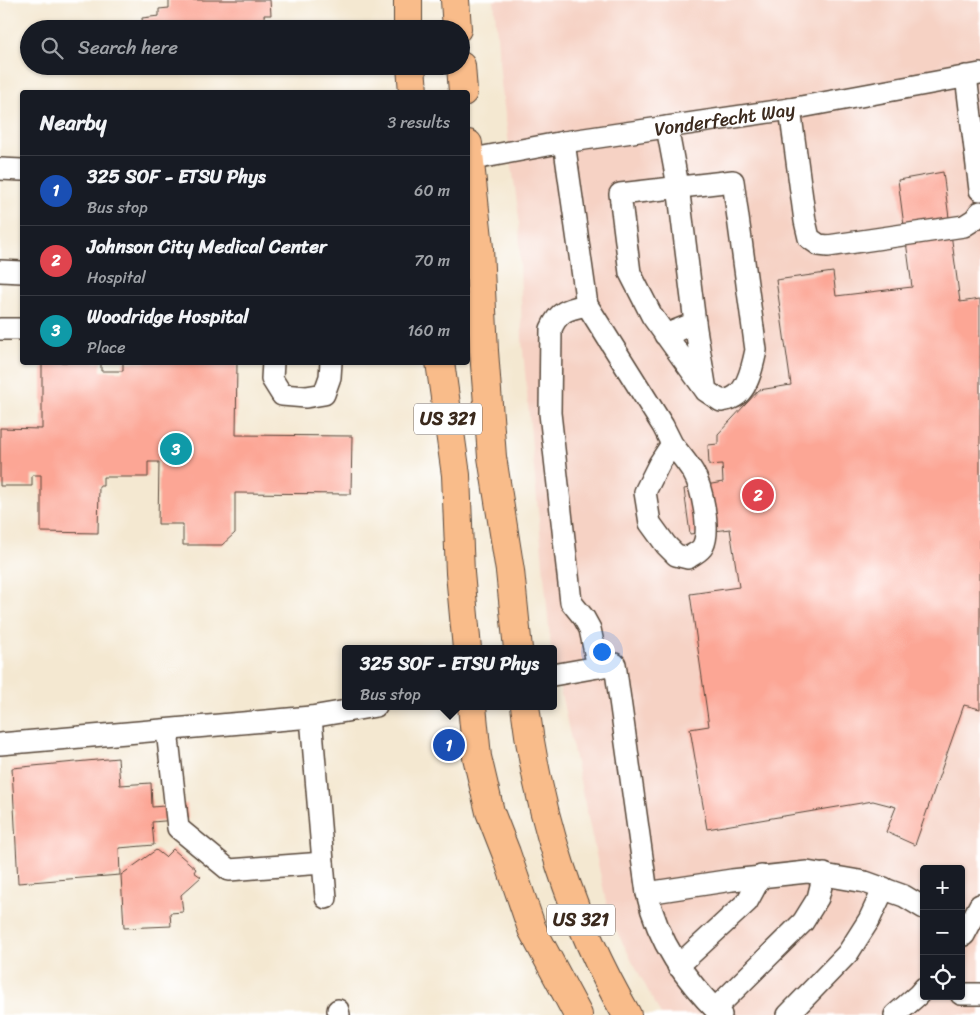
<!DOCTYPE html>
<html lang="en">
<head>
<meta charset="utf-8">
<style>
  body { margin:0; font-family:Sriracha,sans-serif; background:#20242c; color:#f1f3f6 }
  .controls { position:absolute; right:15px; bottom:15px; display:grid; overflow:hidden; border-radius:5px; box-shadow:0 1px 4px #0004 }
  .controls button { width:45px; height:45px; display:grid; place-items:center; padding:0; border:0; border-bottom:1px solid #363941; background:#171b24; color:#f1f3f6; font:25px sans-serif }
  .you { position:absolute; left:601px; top:651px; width:18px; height:18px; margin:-12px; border:4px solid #fff; border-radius:50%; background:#1a73e8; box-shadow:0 0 0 8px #1a73e833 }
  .badge { display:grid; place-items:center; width:32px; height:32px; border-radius:50%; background:#7c3aed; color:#fff; font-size:16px; font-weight:700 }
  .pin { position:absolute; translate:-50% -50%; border:2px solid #fff; box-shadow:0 1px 5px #0006 }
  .popup { position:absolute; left:342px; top:645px; width:215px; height:65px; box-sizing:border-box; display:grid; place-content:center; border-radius:5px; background:#171b24; filter:drop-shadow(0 1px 4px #0005); font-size:16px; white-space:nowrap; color:#9ea1a6 }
  .popup b { font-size:19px; color:#f1f3f6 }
  .popup::after { content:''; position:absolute; left:50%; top:100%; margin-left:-10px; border:10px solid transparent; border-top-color:#171b24 }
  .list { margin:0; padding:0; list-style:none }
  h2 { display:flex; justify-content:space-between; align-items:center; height:65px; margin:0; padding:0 20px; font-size:21px }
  h2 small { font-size:16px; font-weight:400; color:#9ea1a6 }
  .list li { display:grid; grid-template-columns:32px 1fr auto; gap:15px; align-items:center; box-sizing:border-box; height:70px; padding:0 20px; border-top:1px solid #363941 }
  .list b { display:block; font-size:19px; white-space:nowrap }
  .list p { margin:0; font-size:16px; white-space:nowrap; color:#9ea1a6 }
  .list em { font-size:16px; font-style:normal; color:#9ea1a6 }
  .icon { flex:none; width:28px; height:28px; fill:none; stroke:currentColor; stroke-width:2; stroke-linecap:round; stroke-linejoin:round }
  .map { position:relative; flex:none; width:980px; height:1015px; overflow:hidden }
  .search { position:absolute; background:#171b24; box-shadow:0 1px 4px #0004; left:20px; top:20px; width:450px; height:55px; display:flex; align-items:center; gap:12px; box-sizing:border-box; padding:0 18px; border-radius:28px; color:#9ea1a6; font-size:19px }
  .panel { position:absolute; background:#171b24; box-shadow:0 1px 4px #0004; left:20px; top:90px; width:450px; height:275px; border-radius:5px }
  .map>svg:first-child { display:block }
  .built { fill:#f6d2c4; fill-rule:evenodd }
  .building { fill:#fca695 }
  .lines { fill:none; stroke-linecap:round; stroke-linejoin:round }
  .minor-casing { stroke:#574639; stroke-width:24 }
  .highway-casing { stroke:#574639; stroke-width:30 }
  .minor { stroke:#fff; stroke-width:21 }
  .highway { stroke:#f9bc8a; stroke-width:28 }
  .labels { text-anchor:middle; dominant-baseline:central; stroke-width:4.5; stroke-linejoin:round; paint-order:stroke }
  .shield { fill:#fff; stroke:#766a62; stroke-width:1 }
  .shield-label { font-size:18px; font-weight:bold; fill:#3b2a1e }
  .street-label { font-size:19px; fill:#3b2a1e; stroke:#fff }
</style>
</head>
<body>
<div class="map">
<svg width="980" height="1015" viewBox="0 0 980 1015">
  <rect width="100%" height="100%" fill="#fff"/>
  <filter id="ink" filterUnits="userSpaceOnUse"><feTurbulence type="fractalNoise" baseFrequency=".02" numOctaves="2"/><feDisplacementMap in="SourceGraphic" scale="10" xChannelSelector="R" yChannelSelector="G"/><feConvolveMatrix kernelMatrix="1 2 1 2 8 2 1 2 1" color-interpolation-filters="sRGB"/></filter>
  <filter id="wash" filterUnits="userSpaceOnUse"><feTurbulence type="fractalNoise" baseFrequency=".0096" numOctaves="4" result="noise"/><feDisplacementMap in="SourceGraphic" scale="20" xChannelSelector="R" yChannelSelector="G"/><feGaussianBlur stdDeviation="1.12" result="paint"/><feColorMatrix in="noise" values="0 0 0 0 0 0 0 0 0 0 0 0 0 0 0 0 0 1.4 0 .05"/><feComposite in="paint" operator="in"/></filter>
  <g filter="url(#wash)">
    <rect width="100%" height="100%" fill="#f4e8d1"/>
    <!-- built -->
    <path class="built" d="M494,0H980V1015H661L610,919L553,657V649H551L522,340L519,218L501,84ZM924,869H961V996H924Z"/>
    <g id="blocks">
      <!-- building -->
      <path class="building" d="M169,0H270L271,15H264L265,29H143L142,18L159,16V9L169,8Z
        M943,172L960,302L980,299V709L964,705L915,845L886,832L896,807L873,801L707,829L690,729L709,726L690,594L739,587L730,529L690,534L684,489L723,482L722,464L709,465L708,445L718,444V434L759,390L791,385L776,280L833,272L836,296L912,287L898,180Z
        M42,362H101V371H123V362H237L236,435L352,436L351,494L235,493V533L222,545H183V524H158L159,462H148V477H103V486H99L98,533L41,532V475H32V486H0V428L42,429Z
        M118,758L120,785L151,783L152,807L187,804L188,819L152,822L154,845L119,848L120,875L18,883L12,768Z
        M173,849L196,869L194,872L201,877L181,895L183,912L170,913L171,926L124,928L121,875L156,850L165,857Z"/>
    </g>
  </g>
  <g filter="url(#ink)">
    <use href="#blocks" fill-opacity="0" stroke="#574639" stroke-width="1"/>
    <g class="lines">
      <defs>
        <g id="minor">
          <path d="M966,76L980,190"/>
          <path d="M790,109L805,221L809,238L819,245L828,246L964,226L975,219L980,212"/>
          <path d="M667,127L678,186L695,323"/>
          <path d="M564,142L587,305L663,426L672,444L659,464L645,492L650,523L666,545L676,555L688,558C693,554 700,552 703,546C711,530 702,487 693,472C687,462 679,453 672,444"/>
          <path id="s1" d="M468,160L564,142L790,109L980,74"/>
          <path d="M0,169L22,170"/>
          <path d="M0,271L22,272"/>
          <path d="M587,305C569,309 559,310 551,329L550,413L571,602L584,618L590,629L598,667"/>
          <path d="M0,329H22"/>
          <path d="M665,335L695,323L706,391L721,401C724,400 729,400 732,398C748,392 753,364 756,350L733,181L620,194L630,273L652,316L706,391"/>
          <path d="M273,362L272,379L282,395L306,397L324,394L330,377L331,362"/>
          <path d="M553,675L615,664L647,893"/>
          <path d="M311,717L326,898"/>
          <path d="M167,730L178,828L229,870L323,863"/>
          <path d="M0,744L311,717L376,706"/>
          <path d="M961,933L964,935L980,905"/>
          <path d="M678,966L747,902L761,876"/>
          <path d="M961,994H980"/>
          <path d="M715,1009L803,922L818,898L824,874"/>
          <path d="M338,1010L339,1015"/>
          <path d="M721,1015C685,980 658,942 647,893L732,880L807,872L865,882L904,896L924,908"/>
          <path d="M788,1015L848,953L869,920L884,888"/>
          <path d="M895,1015L918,995L924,988"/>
        </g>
        <path id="highway" d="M408,0V29
          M455,0L457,29
          M411,66L413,92
          M461,66L463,92
          M468,144L479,248L484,351L492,457L510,571L518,649
          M440,362L456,475L460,573L467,649
          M472,706L477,757L490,812L506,853L532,929L578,1015
          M525,706C538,814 572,921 627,1015"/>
      </defs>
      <!-- minor casing -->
      <use href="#minor" class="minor-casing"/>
      <!-- highway casing -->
      <use href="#highway" class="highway-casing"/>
      <!-- minor -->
      <use href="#minor" class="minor"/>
      <!-- highway -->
      <use href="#highway" class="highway"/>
    </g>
  </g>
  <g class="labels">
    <!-- shield labels -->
    <g class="shield">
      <rect x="414" y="403.5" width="68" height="31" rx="4"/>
      <rect x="547" y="904.5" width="68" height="31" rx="4"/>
    </g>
    <g class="shield-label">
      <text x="448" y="419">US 321</text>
      <text x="581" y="920">US 321</text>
    </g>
    <!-- street labels -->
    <g class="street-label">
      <text stroke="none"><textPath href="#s1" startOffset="260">Vonderfecht Way</textPath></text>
    </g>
  </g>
</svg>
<div class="controls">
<button>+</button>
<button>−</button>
<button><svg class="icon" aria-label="locate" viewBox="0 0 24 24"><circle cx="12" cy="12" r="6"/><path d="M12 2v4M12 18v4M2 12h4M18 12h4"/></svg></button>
</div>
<div class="you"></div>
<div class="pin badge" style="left:449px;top:745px;background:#1a4fb4">1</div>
<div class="popup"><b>325 SOF - ETSU Phys</b>Bus stop</div>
<div class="pin badge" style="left:758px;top:495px;background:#e0444e">2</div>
<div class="pin badge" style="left:176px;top:449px;background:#0f9aa8">3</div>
<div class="search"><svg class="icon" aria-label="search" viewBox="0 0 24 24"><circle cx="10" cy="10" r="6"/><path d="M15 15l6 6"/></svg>Search here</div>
<section class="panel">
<h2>Nearby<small>3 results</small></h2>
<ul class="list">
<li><span class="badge" style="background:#1a4fb4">1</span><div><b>325 SOF - ETSU Phys</b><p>Bus stop</p></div><em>60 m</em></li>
<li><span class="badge" style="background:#e0444e">2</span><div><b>Johnson City Medical Center</b><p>Hospital</p></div><em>70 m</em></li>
<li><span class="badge" style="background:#0f9aa8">3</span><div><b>Woodridge Hospital</b><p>Place</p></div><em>160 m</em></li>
</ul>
</section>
</div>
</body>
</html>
